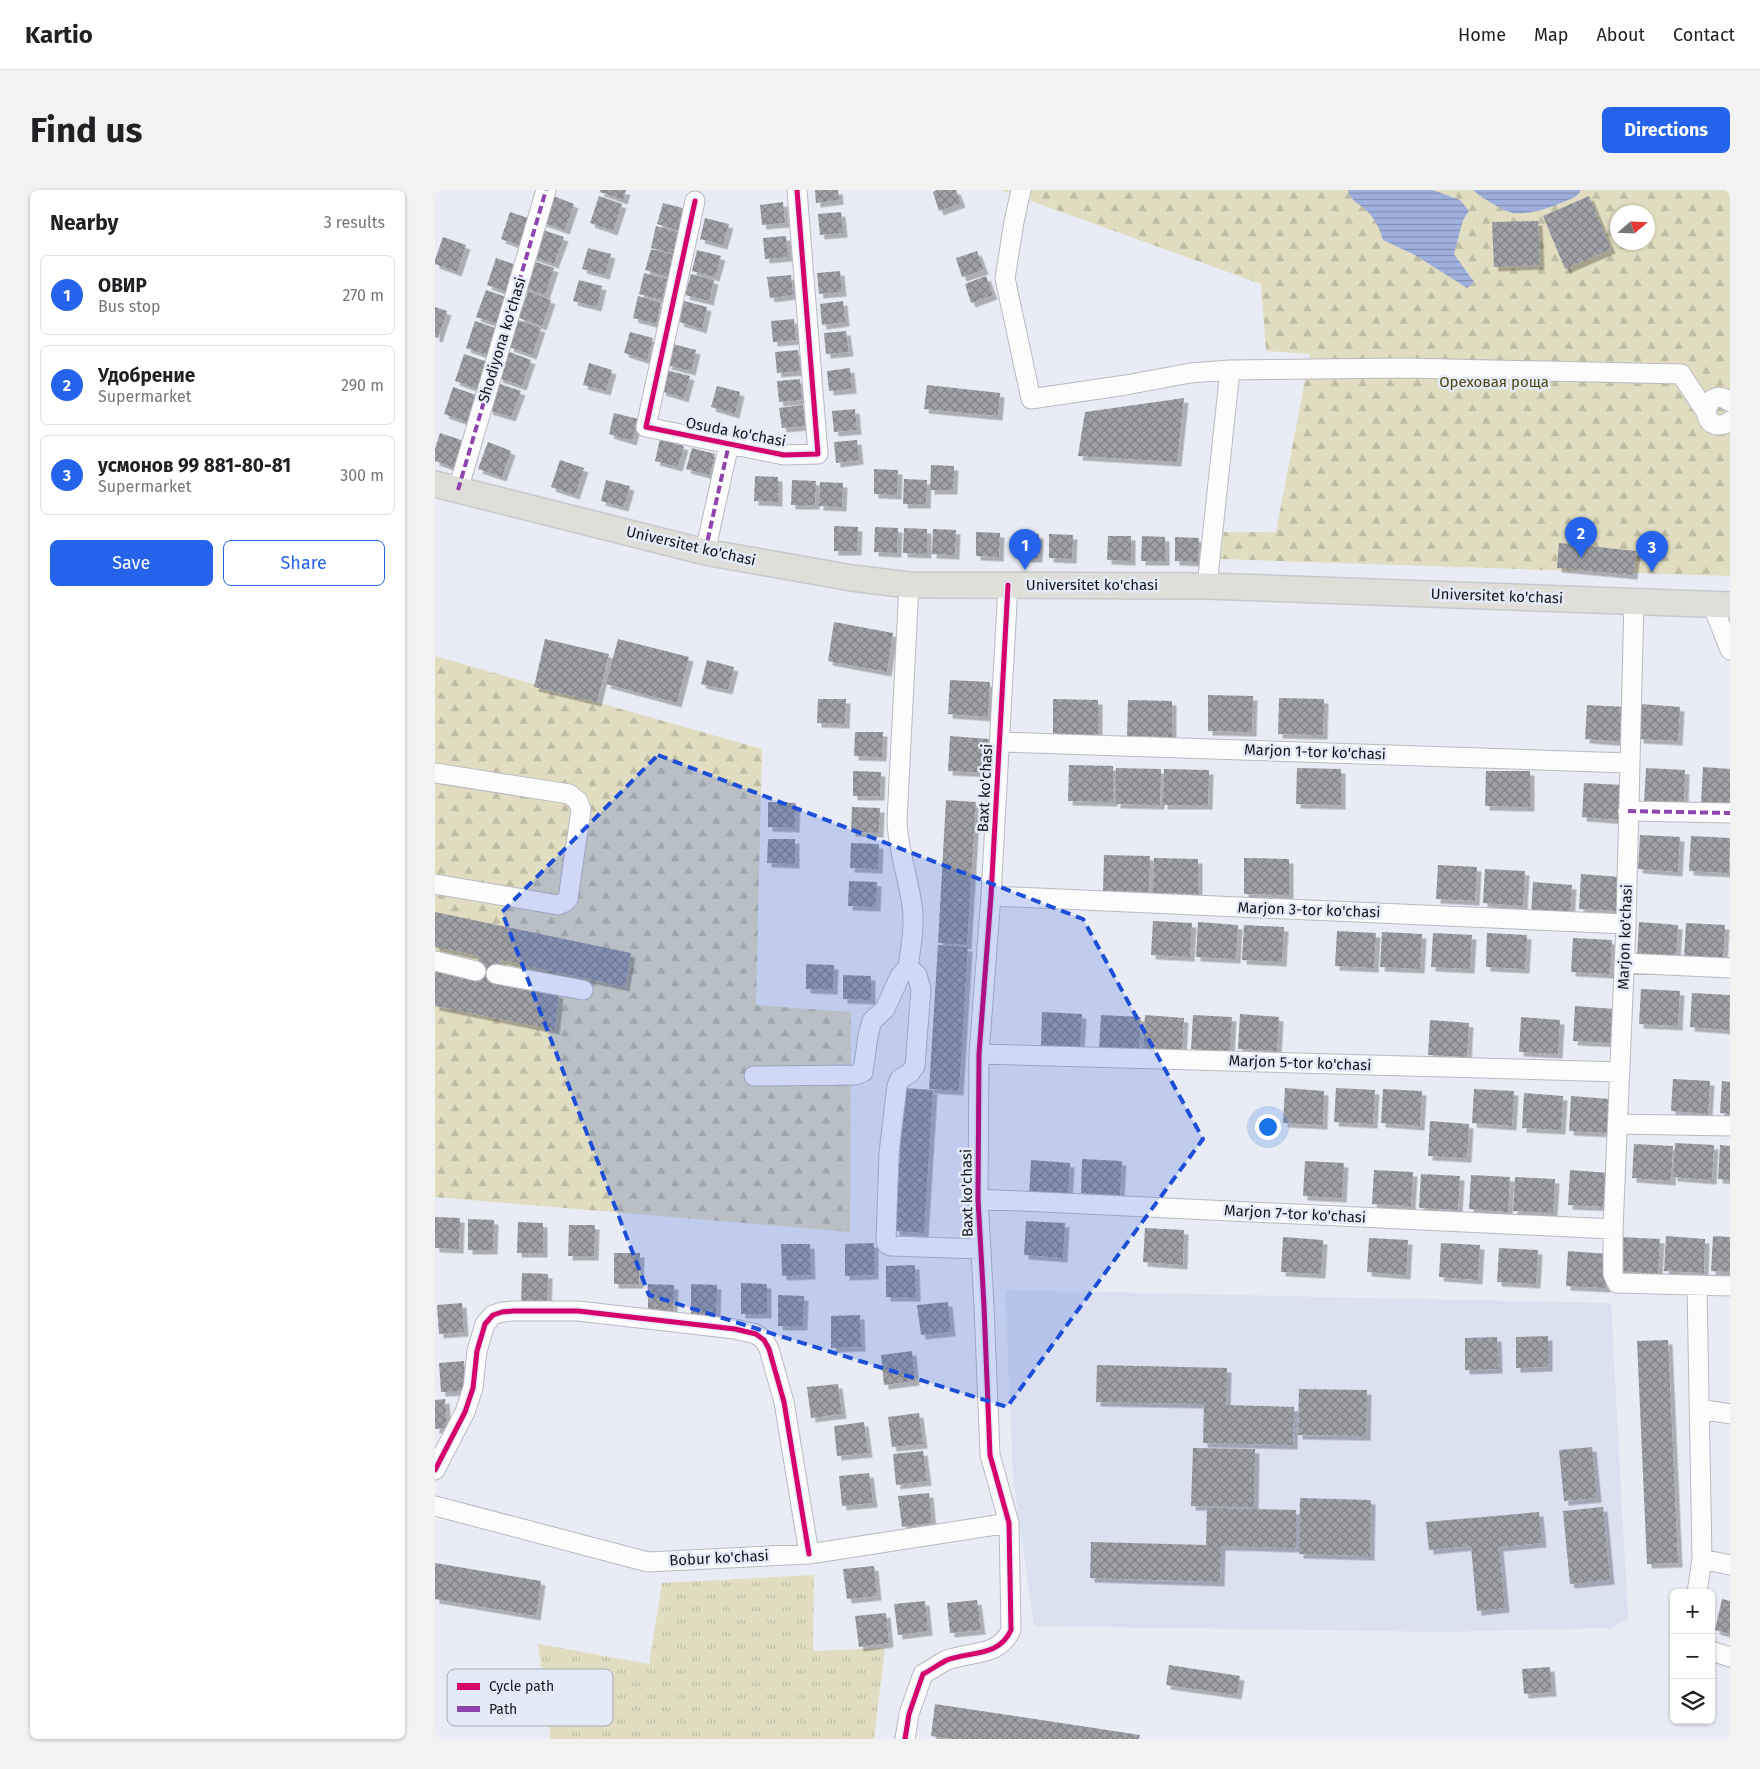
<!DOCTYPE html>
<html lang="en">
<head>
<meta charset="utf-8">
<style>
  body { margin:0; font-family:"Fira Sans",sans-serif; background:#f2f2f2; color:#202124 }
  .controls { position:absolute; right:15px; bottom:15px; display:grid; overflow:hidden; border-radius:8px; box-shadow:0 1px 4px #0004 }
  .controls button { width:45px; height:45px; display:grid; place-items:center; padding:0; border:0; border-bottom:1px solid #e0e0e0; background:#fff; color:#202124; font:25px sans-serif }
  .compass { position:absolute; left:1175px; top:15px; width:45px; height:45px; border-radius:50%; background:#fff; box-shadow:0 1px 4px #0004; rotate:71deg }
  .you { position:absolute; left:832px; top:936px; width:18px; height:18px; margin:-12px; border:4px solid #fff; border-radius:50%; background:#1a73e8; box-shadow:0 0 0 8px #1a73e833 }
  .badge { display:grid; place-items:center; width:32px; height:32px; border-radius:50%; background:#2563eb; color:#fff; font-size:16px; font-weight:700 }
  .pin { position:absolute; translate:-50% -41px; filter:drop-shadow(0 1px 2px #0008) }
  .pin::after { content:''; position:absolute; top:26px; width:18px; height:15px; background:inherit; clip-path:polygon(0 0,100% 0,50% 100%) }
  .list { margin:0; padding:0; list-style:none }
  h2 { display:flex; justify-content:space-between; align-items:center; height:65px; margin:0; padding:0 20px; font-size:21px }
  h2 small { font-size:16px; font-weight:400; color:#757577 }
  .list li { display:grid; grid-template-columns:32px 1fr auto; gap:15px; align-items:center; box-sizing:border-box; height:80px; margin:0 10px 10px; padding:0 10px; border:1px solid #e0e0e0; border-radius:8px }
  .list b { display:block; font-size:19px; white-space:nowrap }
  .list p { margin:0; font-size:16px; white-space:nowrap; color:#757577 }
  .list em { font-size:16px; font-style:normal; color:#757577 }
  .actions { display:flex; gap:10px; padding:15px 20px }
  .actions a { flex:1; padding:11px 0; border:1px solid #2563eb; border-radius:8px; text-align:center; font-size:18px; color:#2563eb }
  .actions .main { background:#2563eb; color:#fff }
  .icon { flex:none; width:28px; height:28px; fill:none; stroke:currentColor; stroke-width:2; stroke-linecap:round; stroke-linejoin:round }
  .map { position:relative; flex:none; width:1295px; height:1549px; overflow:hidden; border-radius:8px }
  header { display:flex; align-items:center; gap:30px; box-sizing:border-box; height:70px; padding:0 25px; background:#fff; border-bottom:1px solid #e0e0e0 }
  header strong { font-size:24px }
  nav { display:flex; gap:28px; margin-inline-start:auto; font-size:18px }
  .intro { display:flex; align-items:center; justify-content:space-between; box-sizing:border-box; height:120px; padding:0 30px }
  h1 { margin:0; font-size:35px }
  .button { padding:12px 22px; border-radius:8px; background:#2563eb; color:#fff; font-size:18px; font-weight:700 }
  main { display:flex; gap:30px; padding:0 30px }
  aside { flex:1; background:#fff; border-radius:8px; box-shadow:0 1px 4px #0004 }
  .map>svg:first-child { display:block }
  .built { fill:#dce1f1 }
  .grass { fill:url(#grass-tufts) }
  .forest { fill:url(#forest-firs); fill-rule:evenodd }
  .water { fill:url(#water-rules) }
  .building { fill:url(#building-cross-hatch); filter:url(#shadow) }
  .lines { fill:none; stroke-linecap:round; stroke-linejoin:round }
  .minor-casing { stroke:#b9bac0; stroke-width:21 }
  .major-casing { stroke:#c8c9cd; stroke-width:28 }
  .minor { stroke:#fcfcfd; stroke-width:19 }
  .major { stroke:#dfded9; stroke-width:25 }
  .quiet { stroke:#8e44ad; stroke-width:4; stroke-dasharray:8 4; stroke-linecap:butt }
  .cycleway-casing { stroke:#e5eaf8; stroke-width:8 }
  .cycleway { stroke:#d6006c; stroke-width:5 }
  .marked { fill:#1d4ed8; fill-opacity:0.2; stroke:#1d4ed8; stroke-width:4; stroke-dasharray:10 6; stroke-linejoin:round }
  .labels { text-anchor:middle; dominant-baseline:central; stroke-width:5; stroke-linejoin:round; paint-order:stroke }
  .street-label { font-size:15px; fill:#14161b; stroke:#e5eaf8 }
  .park-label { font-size:15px; fill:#4e470c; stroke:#e5eaf8 }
  .key { fill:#e5eaf8; stroke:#a6aab6; stroke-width:1 }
  .key-label { font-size:14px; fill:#14161b }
</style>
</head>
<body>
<header>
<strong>Kartio</strong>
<nav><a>Home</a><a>Map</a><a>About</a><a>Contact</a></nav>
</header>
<div class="intro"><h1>Find us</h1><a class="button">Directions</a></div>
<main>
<aside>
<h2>Nearby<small>3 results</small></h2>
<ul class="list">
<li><span class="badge">1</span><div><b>ОВИР</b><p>Bus stop</p></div><em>270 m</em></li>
<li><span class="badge">2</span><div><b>Удобрение</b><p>Supermarket</p></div><em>290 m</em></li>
<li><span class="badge">3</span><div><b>усмонов 99 881-80-81</b><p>Supermarket</p></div><em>300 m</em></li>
</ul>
<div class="actions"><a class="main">Save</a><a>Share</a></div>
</aside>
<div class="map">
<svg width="1295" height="1549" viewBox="0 0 1295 1549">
  <defs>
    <pattern id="grass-tufts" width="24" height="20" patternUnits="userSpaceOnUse" patternTransform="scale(1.25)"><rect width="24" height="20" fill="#e0ddc1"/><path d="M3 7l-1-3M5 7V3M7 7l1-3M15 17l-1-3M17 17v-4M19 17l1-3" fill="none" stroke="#bfbda5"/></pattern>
    <pattern id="forest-firs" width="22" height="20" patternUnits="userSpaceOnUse" patternTransform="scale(1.25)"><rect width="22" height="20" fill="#e0ddc1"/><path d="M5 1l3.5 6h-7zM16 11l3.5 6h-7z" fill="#bfbda5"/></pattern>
    <pattern id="water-rules" width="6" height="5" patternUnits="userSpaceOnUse" patternTransform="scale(1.25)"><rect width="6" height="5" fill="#a0b0de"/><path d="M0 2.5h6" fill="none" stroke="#818eb3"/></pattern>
    <pattern id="building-cross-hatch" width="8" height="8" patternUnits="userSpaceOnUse" patternTransform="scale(1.25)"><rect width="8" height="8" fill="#9fa1a7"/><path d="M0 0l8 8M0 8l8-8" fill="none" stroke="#808287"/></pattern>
    <filter id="shadow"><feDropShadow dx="4.5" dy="4.5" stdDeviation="0" flood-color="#0004"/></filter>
  </defs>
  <rect width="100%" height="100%" fill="#e9ecf4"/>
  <!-- built -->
  <path class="built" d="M570,1100L1176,1113L1193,1429L1176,1438L1009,1442L599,1436L578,1287Z"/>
  <!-- grass -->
  <path class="grass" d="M379,1385L378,1461L450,1458L439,1549H116L103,1454L214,1474L227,1393Z"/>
  <!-- forest -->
  <path class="forest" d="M566,0H1295V386L785,369L789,342H841L875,164L831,161L826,94ZM1182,22H1212V52H1182Z
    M0,466L327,559L321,815L416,822L415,1042L0,1007Z"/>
  <!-- water -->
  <path class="water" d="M913,0H998L1025,10L1034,21L1028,30L1019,64L1039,92L1032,98L980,65L948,50C945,39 940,29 932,21C924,13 916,12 913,0Z
    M1038,0H1145V2L1140,7C1122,15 1100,25 1079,23C1069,22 1046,7 1038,0Z"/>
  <!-- building -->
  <path class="building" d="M165,0H191L188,10L165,2Z
    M380,0H403L404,10L381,13Z
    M502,0H521L526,13L504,21L498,2Z
    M116,5L139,14L130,40L107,32Z
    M164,6L187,14L178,41L155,33Z
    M1154,6L1176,59L1130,79L1108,26Z
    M348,12L350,33L327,35L325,15Z
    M228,13L251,19L245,41L222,34Z
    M75,22L99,30L89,57L66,49Z
    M406,22L408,43L385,45L383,24Z
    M270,28L294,34L288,55L265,49Z
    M1103,31L1105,75L1059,77L1057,32Z
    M221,36L245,43L239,64L216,58Z
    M105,39L129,47L119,74L96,66Z
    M351,46L353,67L330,69L328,48Z
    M8,47L31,55L22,82L0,74V70Z
    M153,58L176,64L170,85L147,79Z
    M216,59L239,65L233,87L210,80Z
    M262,60L286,66L280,87L257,81Z
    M542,61L549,80L527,87L521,68Z
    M61,68L84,76L75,103L52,95Z
    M95,70L119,78L110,105L86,97Z
    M405,81L407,102L384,104L382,83Z
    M209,83L232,89L227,110L204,104Z
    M256,84L279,90L274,111L250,105Z
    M356,85L358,105L335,108L332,87Z
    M551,86L558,105L536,113L530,94Z
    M144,90L167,96L162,117L138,111Z
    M51,100L74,108L65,135L41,127Z
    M93,101L116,110L107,136L84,128Z
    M203,106L226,113L221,134L198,128Z
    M249,111L272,117L267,139L244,132Z
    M408,111L410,132L387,135L385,114Z
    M0,117L12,121L3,148L0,147Z
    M359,129L361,150L338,152L336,131Z
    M83,130L106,138L97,165L74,157Z
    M40,131L63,139L54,166L31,158Z
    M411,141L414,162L391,164L389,143Z
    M195,142L218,148L212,170L189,163Z
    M238,154L261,160L256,181L232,175Z
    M363,160L365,181L342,183L340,162Z
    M72,161L96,170L87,196L63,188Z
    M29,164L53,172L43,199L20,191Z
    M154,173L177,180L171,201L148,195Z
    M415,178L417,199L394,201L392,181Z
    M231,180L255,186L249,208L226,201Z
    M365,189L367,210L344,212L342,191Z
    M62,193L86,201L76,227L53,220Z
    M492,195L565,203L563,226L489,219Z
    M282,196L305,202L300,224L276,217Z
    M18,197L41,205L32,232L9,224Z
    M749,208L742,272L643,266L650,222Z
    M368,215L370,236L347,238L344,218Z
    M420,219L422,240L399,242L397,221Z
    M179,223L203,229L197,251L174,244Z
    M5,243L29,251L20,278L0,271V259Z
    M225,249L249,256L243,277L220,271Z
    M422,250L424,270L401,273L399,252Z
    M53,252L76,261L67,287L43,279Z
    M257,258L280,264L275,285L251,279Z
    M125,270L149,278L140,305L116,297Z
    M496,275L519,276L518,300H495Z
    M439,279L463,280L462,305L439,304Z
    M320,286L343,287V312L319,311Z
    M469,289L492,290L491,314H468Z
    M171,290L195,296L189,317L166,311Z
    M357,290L381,291L380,315H356Z
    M385,292L408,293L407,317L384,316Z
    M399,336L423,337L422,361H399Z
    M440,337L463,338L462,363L439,362Z
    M469,338L492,339V364L468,363Z
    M498,339L521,340L520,365L497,364Z
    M541,342L565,343L564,367L541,366Z
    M580,343L604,344L603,368H580Z
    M614,344L638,345L637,369L614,368Z
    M673,346H696V371L672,370Z
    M707,346L730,347V371H706Z
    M740,347L764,348L763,372L740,371Z
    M1124,353L1201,361L1198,385L1122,378Z
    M399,432L458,443L452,482L393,471Z
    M110,449L174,464L162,512L99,497Z
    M183,449L254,467L242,513L171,494Z
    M272,470L299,477L293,500L266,494Z
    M515,490L555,492L553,527L513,524Z
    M773,505L818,506L817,542L773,541Z
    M844,508L889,509L888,545L843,544Z
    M383,509H411L410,534L382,533Z
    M618,509L663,510V546L618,545Z
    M693,510L737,511V547L692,546Z
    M1206,514L1245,517L1243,551L1204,549Z
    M1152,515L1191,517L1190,552L1150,549Z
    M420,542H448L447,567L419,566Z
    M515,546L554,549L552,583L513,581Z
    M634,575L678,576V612L633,611Z
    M1268,577L1295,579V613L1266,612Z
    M681,578L726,579L725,615L681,614Z
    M862,578L906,579V615L861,614Z
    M1211,578L1250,580L1249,614L1209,612Z
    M729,579L774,580L773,615H728Z
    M418,581L446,582L445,606H418Z
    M1051,581H1095V617L1050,616Z
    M1149,593L1188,595L1186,630L1147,627Z
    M511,610L541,612L532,755L503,753Z
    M333,612L361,613L360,638L333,637Z
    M417,617L445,618L444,643L416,642Z
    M1205,645L1245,647L1243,682L1203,679Z
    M1256,646L1295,648L1294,683L1254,681Z
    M333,649H360V674L332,673Z
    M416,653L444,654L443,679L415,678Z
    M669,665L715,666L714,702L668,701Z
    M719,668L763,669V704L718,703Z
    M809,668L854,669V705L809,704Z
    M1003,675L1042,677L1040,711L1001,709Z
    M1050,679L1090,681L1088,716L1048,713Z
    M1146,684L1185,687L1183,721L1144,719Z
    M414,691L442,692L441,717L413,716Z
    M1098,692L1137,695L1135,729L1096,727Z
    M0,722L196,763L190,797L66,770L59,792L124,804L120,840L0,816V782L40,789L44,766L0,757Z
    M718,731L757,733L755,767L716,765Z
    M763,732L803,735L801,769L761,767Z
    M1204,732L1243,735L1241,769L1202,767Z
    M1251,733L1290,735L1288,770L1249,767Z
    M809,735L849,737L847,772L807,770Z
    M902,741L941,743L939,778L900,776Z
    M947,742L987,744L985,779L945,777Z
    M998,743L1037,745L1035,779L996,777Z
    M1052,743L1092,745L1090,779L1051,777Z
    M1138,748L1177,750L1175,784L1136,782Z
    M503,755L533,757L524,901L494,899Z
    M371,774L399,775L398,800L371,799Z
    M408,785L436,786V810L408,809Z
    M1206,799L1245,801L1243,836L1204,834Z
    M1257,803L1295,805L1294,840L1255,837Z
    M1140,816L1179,819L1177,853L1138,851Z
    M607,822L647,824L645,858L606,856Z
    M805,824L844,827L842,861L803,859Z
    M666,825L706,827L704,861L664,859Z
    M710,825L749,828L747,862L708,860Z
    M758,825L797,827L795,862L756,859Z
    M1086,827L1125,830L1123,864L1084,862Z
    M995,830L1034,833L1032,867L993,865Z
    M1238,889L1275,891L1273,924L1236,921Z
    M1287,891L1295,892V924L1285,923Z
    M469,898L498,900L489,1043L460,1041Z
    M850,898L889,901L888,935L848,933Z
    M901,898L940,900L938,934L899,932Z
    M948,899L987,901L985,936L946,933Z
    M1039,899L1079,901L1077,936L1037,933Z
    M1089,903L1128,906L1126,940L1087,938Z
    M1136,906L1175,909L1174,943L1134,941Z
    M995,931L1034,934L1032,968L993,966Z
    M1240,953L1279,955L1277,990L1238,987Z
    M1199,954L1238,956L1236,991L1197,988Z
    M1285,955L1295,956V990L1283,989Z
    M647,969L687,971L685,1005L646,1003Z
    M596,970L635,973L633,1007L594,1005Z
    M870,971L909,973L907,1008L868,1006Z
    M939,980L978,982L976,1016L937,1014Z
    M1135,980L1174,983L1172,1017L1133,1015Z
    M986,984L1025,986L1023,1020L984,1018Z
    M1036,985L1075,987L1073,1022L1034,1019Z
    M1080,987L1120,989L1118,1023L1078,1021Z
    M0,1027L25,1028L24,1059L0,1058Z
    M33,1029L59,1030L58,1060H33Z
    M591,1031L630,1033L628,1068L589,1065Z
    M83,1032L108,1033V1063H82Z
    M134,1035H160L159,1066H133Z
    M710,1038L749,1040L748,1075L708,1072Z
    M1231,1046L1270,1049L1269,1083L1229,1081Z
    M1278,1046L1295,1047V1082L1276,1081Z
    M848,1047L888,1050L886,1084L846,1082Z
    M1185,1047L1225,1049L1223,1084L1183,1081Z
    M934,1048L973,1050L971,1085L932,1082Z
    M439,1053V1085L410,1086V1054Z
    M1006,1053L1045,1055L1043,1090L1004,1087Z
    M346,1054H375L376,1085L347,1086Z
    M1064,1058L1103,1060L1101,1094L1062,1092Z
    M1133,1061L1173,1064L1171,1098L1131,1096Z
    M179,1063H205L204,1094H179Z
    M480,1075L481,1107H451V1076Z
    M87,1083L113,1084L112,1115L86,1114Z
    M306,1093L332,1094V1124H306Z
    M213,1094L239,1095L238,1125H213Z
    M256,1094L282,1095L281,1125H256Z
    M343,1105L369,1106L368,1136H343Z
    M513,1112L516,1142L486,1145L482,1115Z
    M27,1113L29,1142L4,1144L2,1115Z
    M425,1125L426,1157L396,1158V1126Z
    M1113,1146V1177L1081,1178V1147Z
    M1062,1147L1063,1179L1030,1180V1148Z
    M1233,1150L1243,1373L1212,1374L1202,1151Z
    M477,1161L480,1191L449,1195L446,1165Z
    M29,1171L31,1201L6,1202L4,1173Z
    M662,1175L792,1178L791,1215L859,1217L858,1255L768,1253L769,1214L661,1212Z
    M403,1194L407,1224L376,1228L372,1197Z
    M864,1199L932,1200L931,1246L863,1245Z
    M10,1209L12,1238L0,1239V1210Z
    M484,1223L488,1254L457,1257L453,1227Z
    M429,1232L433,1263L402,1266L399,1236Z
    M1157,1257L1162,1308L1129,1311L1124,1260Z
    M758,1258L820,1259L819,1317L756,1316Z
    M488,1261L492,1291L461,1295L458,1264Z
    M434,1283L438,1313L407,1316L404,1286Z
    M494,1303L497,1333L467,1337L463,1306Z
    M865,1308L936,1310L935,1366L864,1364Z
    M1168,1317L1175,1390L1135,1394L1128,1321Z
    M772,1318L861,1320V1358L786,1356L785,1392L655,1388L656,1352L771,1355Z
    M1104,1322L1107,1353L1064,1357L1070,1418L1042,1421L1036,1356L994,1360L991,1332Z
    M0,1373L106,1391L101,1426L0,1409Z
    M439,1376L442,1406L412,1409L408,1379Z
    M1287,1409L1295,1411V1444L1280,1440Z
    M542,1410L546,1440L515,1443L512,1413Z
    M490,1411L493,1441L463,1445L459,1414Z
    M451,1423L454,1453L424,1457L420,1426Z
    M734,1475L805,1486L802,1505L731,1495Z
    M1115,1477L1117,1502L1089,1504L1087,1479Z
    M500,1514L705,1545L704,1549H517L496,1546Z"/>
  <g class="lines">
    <defs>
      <path id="minor" d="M586,0L579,32L570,88L596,209L691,195L755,183L795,180L969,178L1246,184L1271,222
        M260,11L211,237L349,265L383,264L362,0
        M1295,212C1273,194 1261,234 1284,235C1289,235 1292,234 1295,231
        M23,300L111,0
        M270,362L294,254
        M474,395L462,631C463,660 473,687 477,715C480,735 476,757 473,777L482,785L486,799L480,876L475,883L465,889L462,896L454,963L451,1050L452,1054L456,1056L546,1059
        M772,396L795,180
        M1199,411L1191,734L1178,1039V1084L1182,1093L1295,1096
        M1277,414L1295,460
        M565,552L1194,573
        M0,583L134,604L143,611L146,620L133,709L128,713L123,715L0,694
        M1193,621L1295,623
        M556,706L1191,734
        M0,771L41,781
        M1189,773L1295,778
        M61,784L148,800
        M544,864L1185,882
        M319,886L420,885L428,882L433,846L437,831L450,819L465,786L473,777
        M1183,934L1295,936
        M543,1009L1178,1039
        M1265,1219L1295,1224
        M0,1280L30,1222L38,1198L42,1161L50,1134L58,1125L67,1122L78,1121H143L300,1139L321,1144L329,1150L334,1159L349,1212L374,1364
        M0,1316L213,1372L374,1364L574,1333
        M1267,1369L1295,1375
        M1262,1403L1267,1369L1262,1095
        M1276,1461L1295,1467
        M470,1549L474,1524L488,1484C496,1480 504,1474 512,1470C536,1461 564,1467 576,1440L574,1333L555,1265L549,1116L543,1009L544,864L556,706L573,395"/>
      <path id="major" d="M0,294L270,362L417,388L474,395L772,396L1295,415"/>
    </defs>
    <!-- minor casing -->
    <use href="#minor" class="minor-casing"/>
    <!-- major casing -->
    <use href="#major" class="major-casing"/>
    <!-- minor -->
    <use href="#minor" class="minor"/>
    <!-- major -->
    <use href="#major" class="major"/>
    <!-- quiet -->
    <path class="quiet" d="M23,300L111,0
      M270,362L294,254
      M1193,621L1295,623"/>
    <defs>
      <path id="cycleway" d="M260,11L211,237L349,265L383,264L362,0
        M0,1280L30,1222L38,1198L42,1161L50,1134L58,1125L67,1122L78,1121H143L300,1139L321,1144L329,1150L334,1159L349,1212L374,1364
        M470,1549L474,1524L488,1484C496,1480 504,1474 512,1470C536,1461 564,1467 576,1440L574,1333L555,1265L549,1116L543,1009L544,864L556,706L573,395"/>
    </defs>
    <!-- cycleway casing -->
    <use href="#cycleway" class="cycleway-casing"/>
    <!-- cycleway -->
    <use href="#cycleway" class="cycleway"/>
  </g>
  <!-- marked area -->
  <path class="marked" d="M223,565L648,729L768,949L572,1217L214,1105L67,722Z"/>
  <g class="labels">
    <!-- street labels -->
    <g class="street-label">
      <text transform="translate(67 150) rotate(-73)">Shodiyona ko'chasi</text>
      <text transform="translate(301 242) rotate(11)">Osuda ko'chasi</text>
      <text transform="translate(256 356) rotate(13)">Universitet ko'chasi</text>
      <text x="657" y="395">Universitet ko'chasi</text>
      <text transform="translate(1062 406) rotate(2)">Universitet ko'chasi</text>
      <text transform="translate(880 562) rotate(2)">Marjon 1-tor ko'chasi</text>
      <text transform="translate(550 598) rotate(-87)">Baxt ko'chasi</text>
      <text transform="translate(874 720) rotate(2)">Marjon 3-tor ko'chasi</text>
      <text transform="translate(1190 747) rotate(-88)">Marjon ko'chasi</text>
      <text transform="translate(865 873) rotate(2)">Marjon 5-tor ko'chasi</text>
      <text transform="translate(532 1003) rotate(-91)">Baxt ko'chasi</text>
      <text transform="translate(860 1024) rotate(3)">Marjon 7-tor ko'chasi</text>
      <text transform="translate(284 1368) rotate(-3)">Bobur ko'chasi</text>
    </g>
    <!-- park labels -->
    <g class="park-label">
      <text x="1059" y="192">Ореховая роща</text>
    </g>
  </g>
  <!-- legend -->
  <rect x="12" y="1479" width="166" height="57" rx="8" class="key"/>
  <rect x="22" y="1493" width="23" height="7" fill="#d6006c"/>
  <rect x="22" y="1516" width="23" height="6" fill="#8e44ad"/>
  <g class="key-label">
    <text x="54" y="1501">Cycle path</text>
    <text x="54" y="1524">Path</text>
  </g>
</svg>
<div class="controls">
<button>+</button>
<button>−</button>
<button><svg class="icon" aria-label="layers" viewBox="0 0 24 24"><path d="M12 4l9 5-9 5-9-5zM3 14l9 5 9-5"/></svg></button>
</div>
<svg class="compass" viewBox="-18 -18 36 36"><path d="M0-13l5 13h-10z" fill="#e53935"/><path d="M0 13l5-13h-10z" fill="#757577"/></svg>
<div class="you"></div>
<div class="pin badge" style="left:590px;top:380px">1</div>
<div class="pin badge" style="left:1146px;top:368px">2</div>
<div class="pin badge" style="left:1217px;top:382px">3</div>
</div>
</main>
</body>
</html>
